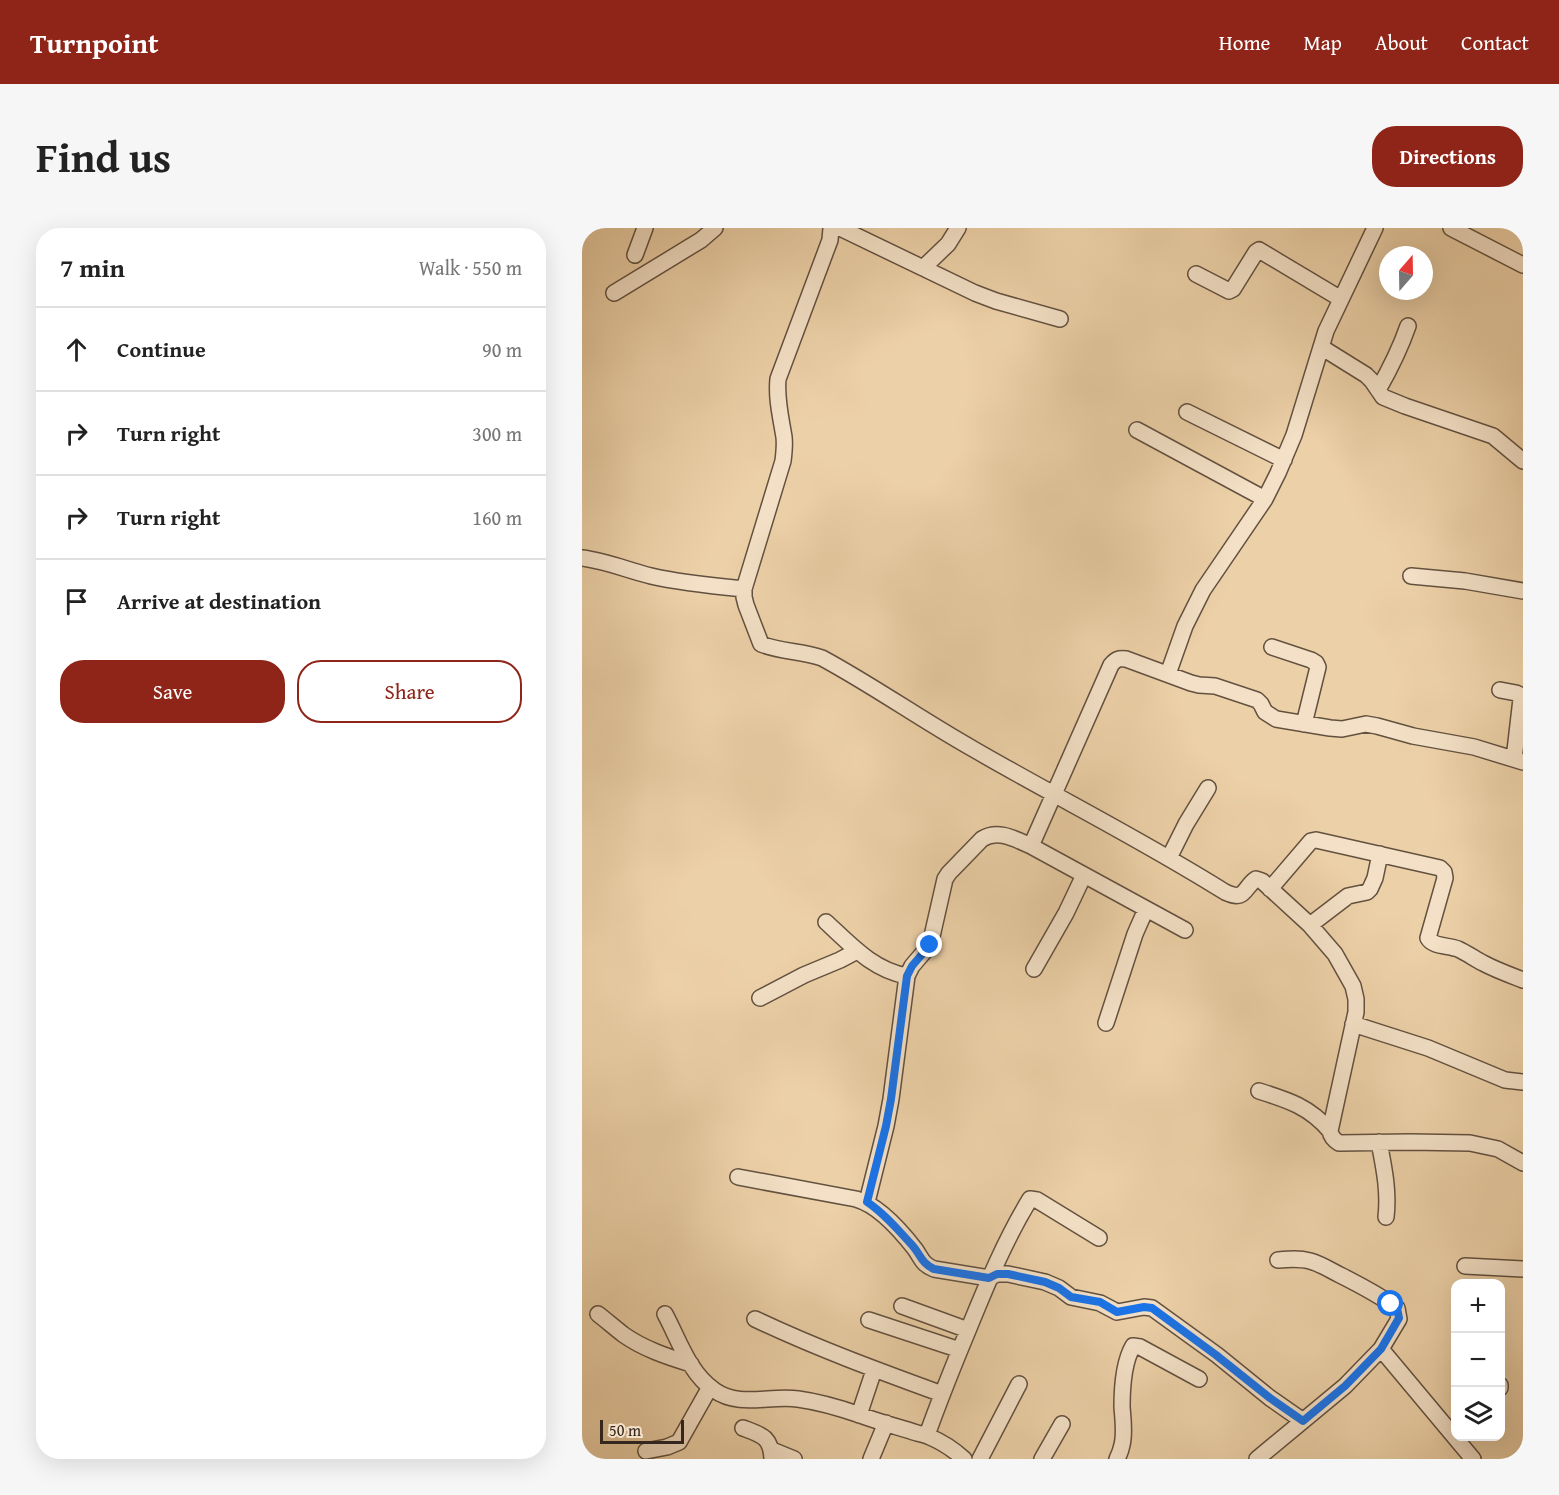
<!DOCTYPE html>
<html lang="en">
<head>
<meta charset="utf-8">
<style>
  body { margin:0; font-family:"Gentium Book Plus",serif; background:#f6f6f6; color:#222 }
  .controls { position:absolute; right:18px; bottom:18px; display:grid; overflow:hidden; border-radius:12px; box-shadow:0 6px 24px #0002 }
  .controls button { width:54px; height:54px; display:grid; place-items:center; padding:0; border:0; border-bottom:2px solid #e0e0e0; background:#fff; color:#222; font:30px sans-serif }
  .compass { position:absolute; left:797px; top:18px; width:54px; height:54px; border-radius:50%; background:#fff; box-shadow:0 6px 24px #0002; rotate:20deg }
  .scale { position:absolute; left:18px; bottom:15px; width:84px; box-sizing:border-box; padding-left:6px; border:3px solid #35271e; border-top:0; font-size:16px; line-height:21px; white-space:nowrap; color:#35271e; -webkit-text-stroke:4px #f3e0c6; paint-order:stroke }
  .stop { position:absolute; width:18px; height:18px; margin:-14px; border:4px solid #1a73e8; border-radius:50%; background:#fff }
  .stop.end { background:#1a73e8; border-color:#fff; box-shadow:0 2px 6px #0008 }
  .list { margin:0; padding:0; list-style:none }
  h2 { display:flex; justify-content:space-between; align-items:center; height:78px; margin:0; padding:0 24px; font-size:26px }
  h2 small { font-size:20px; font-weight:400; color:#767676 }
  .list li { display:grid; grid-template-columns:39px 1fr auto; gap:18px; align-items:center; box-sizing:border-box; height:84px; padding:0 24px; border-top:2px solid #e0e0e0 }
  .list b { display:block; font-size:22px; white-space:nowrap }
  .list em { font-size:20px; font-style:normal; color:#767676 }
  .actions { display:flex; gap:12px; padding:18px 24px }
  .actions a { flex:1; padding:14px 0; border:2px solid #8f2418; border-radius:24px; text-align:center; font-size:21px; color:#8f2418 }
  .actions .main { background:#8f2418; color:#fff }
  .icon { flex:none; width:33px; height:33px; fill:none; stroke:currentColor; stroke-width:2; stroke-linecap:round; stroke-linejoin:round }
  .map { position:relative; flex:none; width:941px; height:1231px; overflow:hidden; border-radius:24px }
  header { display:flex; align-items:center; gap:36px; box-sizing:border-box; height:84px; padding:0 30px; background:#8f2418; color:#fff }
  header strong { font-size:28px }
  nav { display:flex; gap:33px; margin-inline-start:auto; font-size:21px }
  .intro { display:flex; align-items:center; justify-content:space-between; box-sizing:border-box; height:144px; padding:0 36px }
  h1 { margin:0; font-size:42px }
  .button { padding:15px 27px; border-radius:24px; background:#8f2418; color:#fff; font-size:21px; font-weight:700 }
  main { display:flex; gap:36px; padding:0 36px }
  aside { flex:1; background:#fff; border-radius:24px; box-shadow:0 6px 24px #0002 }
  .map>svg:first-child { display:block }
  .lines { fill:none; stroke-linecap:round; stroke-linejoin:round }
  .minor-casing { stroke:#635140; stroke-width:18 }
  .minor { stroke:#f3e0c6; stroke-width:15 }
  .route { stroke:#1a73e8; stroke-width:8 }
</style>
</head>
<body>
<header>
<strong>Turnpoint</strong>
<nav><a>Home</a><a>Map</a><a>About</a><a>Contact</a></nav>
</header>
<div class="intro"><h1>Find us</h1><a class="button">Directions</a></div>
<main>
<aside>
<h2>7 min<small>Walk · 550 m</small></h2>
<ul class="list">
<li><svg class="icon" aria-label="ahead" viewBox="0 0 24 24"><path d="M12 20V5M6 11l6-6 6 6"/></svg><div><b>Continue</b></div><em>90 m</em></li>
<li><svg class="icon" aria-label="right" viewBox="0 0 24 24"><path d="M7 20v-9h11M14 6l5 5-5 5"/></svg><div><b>Turn right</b></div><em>300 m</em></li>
<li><svg class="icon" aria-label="right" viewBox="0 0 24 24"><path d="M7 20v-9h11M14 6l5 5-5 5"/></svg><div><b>Turn right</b></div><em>160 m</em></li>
<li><svg class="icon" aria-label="arrive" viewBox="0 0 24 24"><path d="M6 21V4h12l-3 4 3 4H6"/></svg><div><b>Arrive at destination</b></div></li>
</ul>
<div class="actions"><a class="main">Save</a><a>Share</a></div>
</aside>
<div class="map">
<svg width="941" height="1231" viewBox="0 0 941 1231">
  <rect width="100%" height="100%" fill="#ecd0a7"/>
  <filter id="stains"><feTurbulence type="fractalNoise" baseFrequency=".00333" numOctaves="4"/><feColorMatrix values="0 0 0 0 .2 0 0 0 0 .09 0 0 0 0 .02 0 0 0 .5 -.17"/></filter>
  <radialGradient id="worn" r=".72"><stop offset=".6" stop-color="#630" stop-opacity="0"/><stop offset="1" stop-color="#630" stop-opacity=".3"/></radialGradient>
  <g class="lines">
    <defs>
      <path id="minor" d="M249,0L248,12L196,151C194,171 199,190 202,209C203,217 202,225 201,233L162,361V369L164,377L179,416C199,424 220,423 240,430C292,458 341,493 393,522C476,570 562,613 643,664C664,674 661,660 674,651L680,653L728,697L753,726L771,758L774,771V784L748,903C749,909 752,912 757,915L828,914L888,915L916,921L941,935
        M258,0L393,65L414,73L478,91
        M869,0L941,37
        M53,27L63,0
        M341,40L366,16L376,0
        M614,46L647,63L651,61L674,24L677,22L759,71
        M32,65L119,12L133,0
        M739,119L784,147L790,153L801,169L823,178L911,208L941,233
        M796,162C808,141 818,121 826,98
        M605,184L702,232
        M555,202L683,271
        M0,330C24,333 45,342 69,348C99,355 131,358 162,361
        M829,348L883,353L941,363
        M690,419L729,432L734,435L736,439L722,496
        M586,446L603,398L621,362L683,271L696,245L712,207L744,103L793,0
        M918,462L934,465L938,467L939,471L932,531
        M449,618L529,437C534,431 537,430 544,431L609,455L617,457L633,458L675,472L679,476L683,484L694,491L748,500L760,501L784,496L795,498L831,508L892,519L941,534
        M587,630L604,596L626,560
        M688,661L729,613L734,612L858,640L862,644L863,650L846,710C851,719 866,717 876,721C885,725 893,731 901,735C914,742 928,747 941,752
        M244,694C269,717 291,742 325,748
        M728,697L766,668L785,664L788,661L793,650L798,626
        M452,741L484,685L502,647
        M178,770L222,747L258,732L275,723
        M524,795L553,706L564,681
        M771,796L846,820L923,852L941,854
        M677,863C706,872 728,879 748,903
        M797,914C802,940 807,963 804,989
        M156,949L274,971C296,977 319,1003 333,1021C340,1031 340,1036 352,1041L407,1050L415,1046H426L463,1054L477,1060L489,1069L518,1075L535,1084L562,1079L570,1080L635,1127L688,1170L721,1193
        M285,974L304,898L309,871L325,748L330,738L348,717L363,651L367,645L400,611C416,601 433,611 449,618L603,702
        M883,1038L941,1041
        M320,1078L386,1102
        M16,1086C25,1093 33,1100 42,1107C62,1121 86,1129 109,1136
        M83,1086C97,1112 107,1145 132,1162C157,1180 188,1167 216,1171C238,1174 258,1180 278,1187C297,1194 316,1199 335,1205C339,1206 344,1207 348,1209C360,1214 372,1222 382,1231
        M173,1091C234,1120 297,1143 360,1166
        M287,1092L378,1122
        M799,1121L891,1231
        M918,1157V1160
        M277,1187L292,1142
        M161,1200C180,1207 189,1209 190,1231
        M345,1207C358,1171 372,1136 387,1100C405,1056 423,1012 448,971L455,972L517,1010
        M190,1222L212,1231
        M64,1223L85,1219L97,1214L128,1159
        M289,1231L304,1195
        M398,1231L437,1156
        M460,1231L480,1196
        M535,1231C537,1227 539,1222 540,1217C543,1205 541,1192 540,1179C540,1160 541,1135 551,1118L558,1119L617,1151
        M675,1231L763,1158L799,1121L817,1091L815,1080C797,1067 778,1057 758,1047C748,1042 739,1036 728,1033C717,1030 707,1031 696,1032"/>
    </defs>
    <!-- minor casing -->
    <use href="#minor" class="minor-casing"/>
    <!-- minor -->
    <use href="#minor" class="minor"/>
  </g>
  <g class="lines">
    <!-- route -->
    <path class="route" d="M348,717L330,738L325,748L309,871L304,898L285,974C302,985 316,1002 330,1017C339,1027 339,1035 352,1041L407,1050L415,1046H426L463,1054L477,1060L489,1069L518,1074L535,1084L562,1079L570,1080L634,1127L688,1170L721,1193L763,1158L799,1121L817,1090L815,1080L809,1076"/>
  </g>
  <rect width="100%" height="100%" filter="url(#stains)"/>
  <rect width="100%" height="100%" fill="url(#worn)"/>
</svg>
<div class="controls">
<button>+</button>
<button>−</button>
<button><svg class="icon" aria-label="layers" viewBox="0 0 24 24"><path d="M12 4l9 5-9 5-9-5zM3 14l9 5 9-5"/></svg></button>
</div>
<svg class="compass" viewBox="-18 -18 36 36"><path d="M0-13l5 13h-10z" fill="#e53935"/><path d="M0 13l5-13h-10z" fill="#767676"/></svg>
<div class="scale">50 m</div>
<div class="stop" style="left:809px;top:1076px"></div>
<div class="stop end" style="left:348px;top:717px"></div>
</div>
</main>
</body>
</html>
